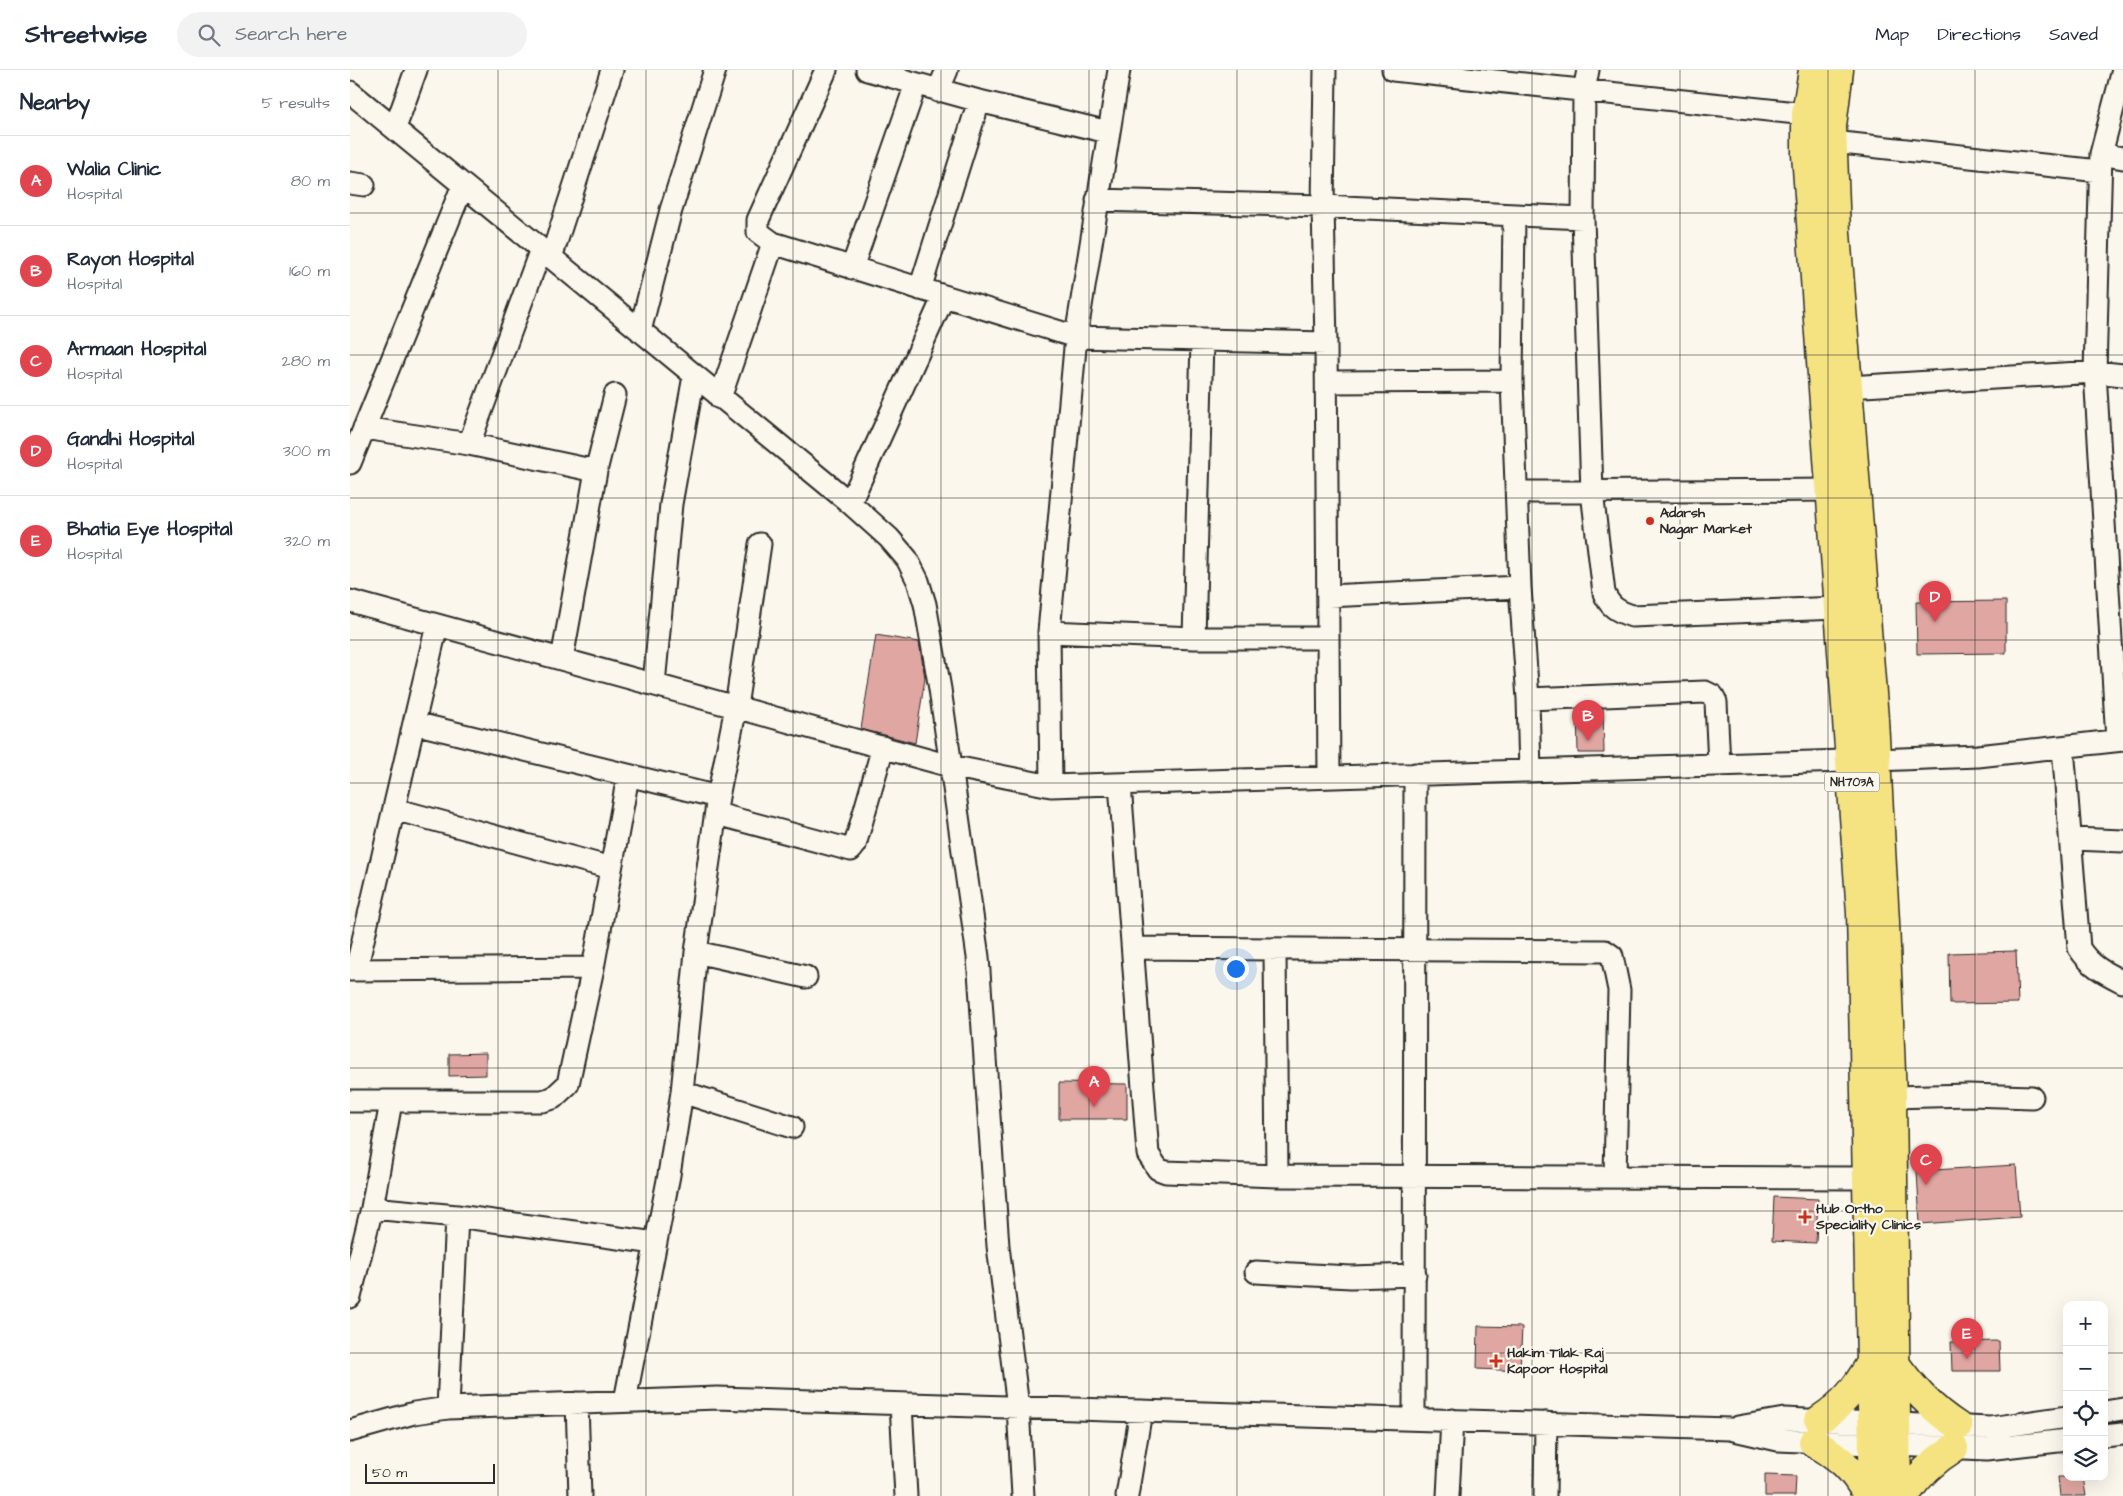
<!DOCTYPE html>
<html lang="en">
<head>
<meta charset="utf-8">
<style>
  body { margin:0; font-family:"Architects Daughter",sans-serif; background:#f2f2f3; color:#1f2937 }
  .controls { position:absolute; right:15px; bottom:15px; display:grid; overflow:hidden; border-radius:10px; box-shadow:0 5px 20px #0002 }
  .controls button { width:45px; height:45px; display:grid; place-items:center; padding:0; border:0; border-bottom:1px solid #e0e1e3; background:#fff; color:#1f2937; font:25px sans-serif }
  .scale { position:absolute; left:15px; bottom:12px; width:130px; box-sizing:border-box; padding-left:5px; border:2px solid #2b2b2b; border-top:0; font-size:14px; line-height:18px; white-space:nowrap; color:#2b2b2b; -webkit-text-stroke:4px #fbf7ec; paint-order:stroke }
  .you { position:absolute; left:885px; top:898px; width:18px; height:18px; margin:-12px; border:4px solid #fff; border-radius:50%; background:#1a73e8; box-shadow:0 0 0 8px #1a73e833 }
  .badge { display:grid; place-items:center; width:32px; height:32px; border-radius:50%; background:#c8321e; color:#fff; font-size:16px; font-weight:700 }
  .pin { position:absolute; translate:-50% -41px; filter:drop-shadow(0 1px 2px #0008) }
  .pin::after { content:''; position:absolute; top:26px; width:18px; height:15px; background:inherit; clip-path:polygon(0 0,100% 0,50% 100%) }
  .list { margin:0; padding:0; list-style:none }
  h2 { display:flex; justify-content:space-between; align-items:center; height:65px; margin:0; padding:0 20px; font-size:21px }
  h2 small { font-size:16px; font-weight:400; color:#747a83 }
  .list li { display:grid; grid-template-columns:32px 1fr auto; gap:15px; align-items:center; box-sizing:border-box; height:90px; padding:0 20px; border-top:1px solid #e0e1e3 }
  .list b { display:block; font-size:19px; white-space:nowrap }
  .list p { margin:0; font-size:16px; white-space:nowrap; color:#747a83 }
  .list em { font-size:16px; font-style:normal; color:#747a83 }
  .icon { flex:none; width:28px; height:28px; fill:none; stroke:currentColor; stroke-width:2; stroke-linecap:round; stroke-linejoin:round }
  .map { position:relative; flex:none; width:1773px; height:1426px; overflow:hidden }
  header { display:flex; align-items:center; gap:30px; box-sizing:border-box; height:70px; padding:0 25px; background:#fff; border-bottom:1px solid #e0e1e3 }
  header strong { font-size:24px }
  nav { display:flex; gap:28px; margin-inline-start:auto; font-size:18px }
  .search { width:350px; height:45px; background:#f2f2f3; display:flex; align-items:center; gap:12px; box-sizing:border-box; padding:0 18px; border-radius:28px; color:#747a83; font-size:19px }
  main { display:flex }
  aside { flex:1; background:#fff }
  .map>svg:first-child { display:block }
  .building { fill:#e0a6a1; stroke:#2b2b2b }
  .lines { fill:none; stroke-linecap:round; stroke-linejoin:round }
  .minor-casing { stroke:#2b2b2b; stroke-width:25 }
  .highway-casing { stroke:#2b2b2b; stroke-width:31 }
  .minor { stroke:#fbf7ec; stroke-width:21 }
  .highway { stroke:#f5e382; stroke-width:28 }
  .grid { fill:none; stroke:#2b2b2b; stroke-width:1; stroke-opacity:0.55 }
  .poi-dot { fill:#c8321e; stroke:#fbf7ec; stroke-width:2 }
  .labels { text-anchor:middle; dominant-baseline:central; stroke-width:4.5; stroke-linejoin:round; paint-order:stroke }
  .shield { fill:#fbf7ec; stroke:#696865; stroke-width:1 }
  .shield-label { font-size:12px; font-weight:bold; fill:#2b2b2b }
  .poi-label { font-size:14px; font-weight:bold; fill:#2b2b2b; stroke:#fbf7ec; text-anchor:start }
</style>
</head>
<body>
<header>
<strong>Streetwise</strong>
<div class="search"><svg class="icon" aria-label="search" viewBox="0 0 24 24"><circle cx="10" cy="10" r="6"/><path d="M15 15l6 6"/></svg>Search here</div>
<nav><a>Map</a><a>Directions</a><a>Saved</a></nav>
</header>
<main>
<aside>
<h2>Nearby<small>5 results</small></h2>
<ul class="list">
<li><span class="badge" style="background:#e0444e">A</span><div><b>Walia Clinic</b><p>Hospital</p></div><em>80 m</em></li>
<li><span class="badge" style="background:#e0444e">B</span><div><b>Rayon Hospital</b><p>Hospital</p></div><em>160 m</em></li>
<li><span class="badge" style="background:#e0444e">C</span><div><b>Armaan Hospital</b><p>Hospital</p></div><em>280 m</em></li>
<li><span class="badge" style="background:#e0444e">D</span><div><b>Gandhi Hospital</b><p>Hospital</p></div><em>300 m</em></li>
<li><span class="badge" style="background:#e0444e">E</span><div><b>Bhatia Eye Hospital</b><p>Hospital</p></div><em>320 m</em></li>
</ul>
</aside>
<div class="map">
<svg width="1773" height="1426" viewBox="0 0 1773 1426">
  <rect width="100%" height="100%" fill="#fbf7ec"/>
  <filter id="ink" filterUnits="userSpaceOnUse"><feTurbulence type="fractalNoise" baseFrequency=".02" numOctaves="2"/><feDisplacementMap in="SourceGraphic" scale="10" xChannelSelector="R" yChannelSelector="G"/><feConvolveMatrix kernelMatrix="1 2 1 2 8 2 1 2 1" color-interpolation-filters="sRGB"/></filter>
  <g filter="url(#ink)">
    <!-- building -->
    <path class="building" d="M1656,531V583L1567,584L1566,532Z
      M526,565L569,572L575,608L565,673L511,659Z
      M1253,639L1254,683H1228L1227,640Z
      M1666,881L1668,933L1600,934L1599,883Z
      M136,983V1005L99,1006V984Z
      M709,1013L777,1014V1049H709Z
      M1666,1095L1670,1147L1570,1154L1567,1101Z
      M1424,1127L1468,1129L1466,1173L1422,1171Z
      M1128,1256L1172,1257L1170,1301L1127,1299Z
      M1649,1271L1650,1301H1602L1601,1272Z
      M1415,1405L1446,1406L1445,1426H1415Z
      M1708,1407H1733L1736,1426H1710Z"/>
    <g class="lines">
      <defs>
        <path id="minor" d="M476,0L408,150V162L423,173L726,267L976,273
          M517,0L629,31L758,62
          M975,0L973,136L976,273L979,707
          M1043,0L1456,44
          M1238,0L1234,21L1233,148L1242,422L1254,523C1260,537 1267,541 1282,546L1490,538
          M588,21L597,0
          M0,22L500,433L539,468L557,489L568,511L575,534L590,619L628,887L648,1176L668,1337L673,1426
          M45,58L66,0
          M1483,72L1749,101
          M1751,84L1773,88
          M0,113L14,115
          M747,130L973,136L1233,148
          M1164,145L1162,311L1170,517L1178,629L1180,701
          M201,188L262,0
          M502,198L566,14
          M570,219L629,31
          M290,261L321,140L365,0
          M977,312L1162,311
          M1498,317L1745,302L1773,305
          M370,328L423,173
          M14,358L119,374L246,401
          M119,374L191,179
          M0,393L113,115
          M1167,422L1482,420
          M500,433L594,226
          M978,526L1170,517
          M0,531L600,696L701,716L1526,690L1628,686L1773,670
          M699,562L844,568H978
          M844,568L852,271
          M212,589L246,401L265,325
          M304,614L321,434L344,306
          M1178,629L1355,622L1363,626L1366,632L1369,695
          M64,653L368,727
          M1767,670L1745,302L1751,84L1773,0
          M1713,677L1729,878C1740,896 1755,903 1773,912
          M770,714L798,1084L808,1099L816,1102L927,1106L1517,1108
          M701,716L699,562L726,267L769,0
          M44,739L261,798
          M367,744L501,780L505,775L533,677
          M1722,769L1773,771
          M784,878L1255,881L1262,886L1269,920L1265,1107
          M925,880L927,1106
          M346,882L456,907
          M0,900L243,898
          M6,900L87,555
          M332,1022L442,1057
          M1542,1027L1619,1025L1682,1027
          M0,1031H192L203,1028L218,1014L243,898L278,706
          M22,1138L107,1146L305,1173
          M906,1202L1001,1207L1065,1205
          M0,1227L22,1138L41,1032
          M275,1331L319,1105L332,1022L346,882L368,727L386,637L410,474
          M227,1333L230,1426
          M551,1334L556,1426
          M98,1338L107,1146
          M1754,1342L1773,1339
          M1064,1349L1065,704
          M1388,1357L1434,1349L1640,1358L1717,1347
          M0,1361L64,1343L98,1338L367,1328L1380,1359L1428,1370L1637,1379L1717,1370
          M1754,1366L1773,1364
          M777,1426L791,1341
          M1098,1426L1102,1350
          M1195,1426L1196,1353"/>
        <path id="highway" d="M1463,0L1456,44V84L1511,843L1524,1426
          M1489,0L1482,56L1486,163L1524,649L1535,852L1542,1027L1547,1426
          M1544,1292C1563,1318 1581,1339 1608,1356
          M1469,1350C1496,1332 1505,1319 1522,1291
          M1463,1372C1491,1388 1502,1398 1518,1426
          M1555,1426C1568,1405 1583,1391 1604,1378"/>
      </defs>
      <!-- minor casing -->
      <use href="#minor" class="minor-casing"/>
      <!-- highway casing -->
      <use href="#highway" class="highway-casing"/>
      <!-- minor -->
      <use href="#minor" class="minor"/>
      <!-- highway -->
      <use href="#highway" class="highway"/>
    </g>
  </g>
  <!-- grid -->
  <path class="grid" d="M148,0V1426M296,0V1426M443,0V1426M591,0V1426M739,0V1426M887,0V1426M1034,0V1426M1182,0V1426M1330,0V1426M1478,0V1426M1625,0V1426M0,143H1773M0,285H1773M0,428H1773M0,570H1773M0,713H1773M0,856H1773M0,998H1773M0,1141H1773M0,1283H1717M1754,1283H1773"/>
  <!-- markers -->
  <g class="poi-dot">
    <circle cx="1300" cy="451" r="5"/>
    <path d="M1452.5 1139.5h5v5h5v5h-5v5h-5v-5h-5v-5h5z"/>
    <path d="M1143.5 1283.5h5v5h5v5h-5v5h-5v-5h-5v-5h5z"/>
  </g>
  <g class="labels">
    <!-- shield labels -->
    <rect class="shield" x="1474.5" y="702.5" width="55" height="19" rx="4"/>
    <g class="shield-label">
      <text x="1502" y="712">NH703A</text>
    </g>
    <!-- poi labels -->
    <g class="poi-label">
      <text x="1310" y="443">Adarsh<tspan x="1310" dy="16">Nagar Market</tspan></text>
      <text x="1466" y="1139">Hub Ortho<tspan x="1466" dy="16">Speciality Clinics</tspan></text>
      <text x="1157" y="1283">Hakim Tilak Raj<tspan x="1157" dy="16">Kapoor Hospital</tspan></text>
    </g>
  </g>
</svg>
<div class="controls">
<button>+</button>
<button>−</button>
<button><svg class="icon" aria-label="locate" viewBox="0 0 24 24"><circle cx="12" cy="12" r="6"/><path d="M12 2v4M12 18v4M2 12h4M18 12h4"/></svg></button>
<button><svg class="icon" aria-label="layers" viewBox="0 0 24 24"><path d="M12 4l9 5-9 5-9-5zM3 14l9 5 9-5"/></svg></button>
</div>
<div class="scale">50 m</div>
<div class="you"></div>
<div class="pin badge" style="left:744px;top:1037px;background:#e0444e">A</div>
<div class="pin badge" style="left:1238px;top:671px;background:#e0444e">B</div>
<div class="pin badge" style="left:1576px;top:1115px;background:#e0444e">C</div>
<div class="pin badge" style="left:1585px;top:552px;background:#e0444e">D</div>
<div class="pin badge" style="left:1617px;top:1289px;background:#e0444e">E</div>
</div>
</main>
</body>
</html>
